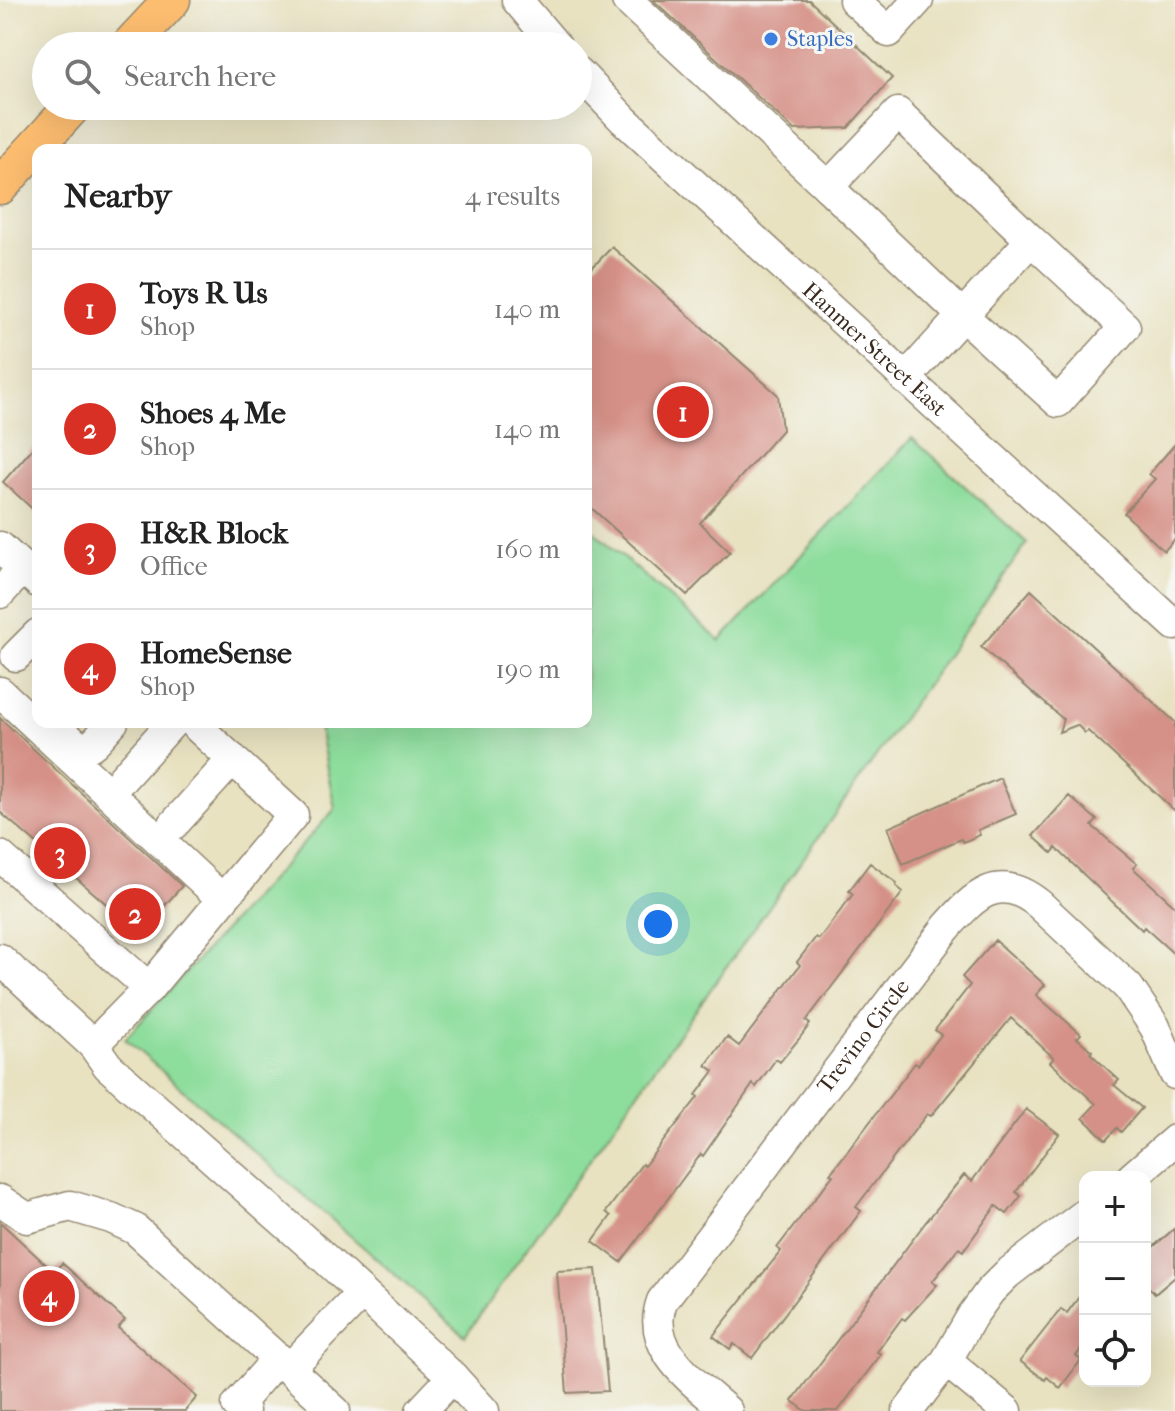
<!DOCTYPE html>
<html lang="en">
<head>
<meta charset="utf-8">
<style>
  body { margin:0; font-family:"IM FELL French Canon",serif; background:#f6f6f6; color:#222 }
  .controls { position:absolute; right:24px; bottom:24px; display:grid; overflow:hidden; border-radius:16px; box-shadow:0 8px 32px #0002 }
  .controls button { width:72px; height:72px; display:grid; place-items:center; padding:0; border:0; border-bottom:2px solid #e0e0e0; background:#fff; color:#222; font:40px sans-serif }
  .you { position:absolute; left:658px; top:924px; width:28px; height:28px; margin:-20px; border:6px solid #fff; border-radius:50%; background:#1a73e8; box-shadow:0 0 0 12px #1a73e833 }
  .badge { display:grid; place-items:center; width:52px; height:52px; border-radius:50%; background:#d93025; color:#fff; font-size:26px; font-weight:700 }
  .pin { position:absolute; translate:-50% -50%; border:4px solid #fff; box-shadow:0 2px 8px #0006 }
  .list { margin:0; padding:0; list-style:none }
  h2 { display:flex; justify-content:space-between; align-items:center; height:104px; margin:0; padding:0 32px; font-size:34px }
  h2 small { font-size:26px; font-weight:400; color:#767676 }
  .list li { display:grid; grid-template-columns:52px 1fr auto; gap:24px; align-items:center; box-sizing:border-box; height:120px; padding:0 32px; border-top:2px solid #e0e0e0 }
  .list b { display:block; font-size:30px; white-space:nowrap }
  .list p { margin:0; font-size:26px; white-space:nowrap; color:#767676 }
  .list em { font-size:26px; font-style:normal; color:#767676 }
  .icon { flex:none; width:44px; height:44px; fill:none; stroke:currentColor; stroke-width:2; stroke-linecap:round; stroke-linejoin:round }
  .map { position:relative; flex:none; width:1175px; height:1411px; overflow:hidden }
  .search { position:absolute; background:#fff; box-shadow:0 8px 32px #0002; left:32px; top:32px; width:560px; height:88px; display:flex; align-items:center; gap:20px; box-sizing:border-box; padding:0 28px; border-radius:44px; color:#767676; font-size:30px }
  .panel { position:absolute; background:#fff; box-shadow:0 8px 32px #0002; left:32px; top:144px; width:560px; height:584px; border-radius:16px }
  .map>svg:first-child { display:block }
  .green { fill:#8ddd9c; stroke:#64845d; stroke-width:2 }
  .building { fill:#d59187 }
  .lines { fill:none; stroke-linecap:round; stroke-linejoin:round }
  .minor-casing { stroke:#928670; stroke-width:33 }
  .major-casing { stroke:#928670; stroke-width:39 }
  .minor { stroke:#fff; stroke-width:30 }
  .major { stroke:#fcbd6f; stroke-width:36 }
  .shop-dot { fill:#3f7fe0; stroke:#f6f6f2; stroke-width:3 }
  .labels { text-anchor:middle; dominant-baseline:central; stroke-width:6; stroke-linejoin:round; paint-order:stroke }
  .shop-label { font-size:22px; fill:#366cbe; stroke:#f6f6f2; text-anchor:start }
  .street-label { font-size:22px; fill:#3b2a1e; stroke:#f6f6f2 }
</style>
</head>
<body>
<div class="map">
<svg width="1175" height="1411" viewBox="0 0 1175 1411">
  <rect width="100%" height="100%" fill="#f6f6f2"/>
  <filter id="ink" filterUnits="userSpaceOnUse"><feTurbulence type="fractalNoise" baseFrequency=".0125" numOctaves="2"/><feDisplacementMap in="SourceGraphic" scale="16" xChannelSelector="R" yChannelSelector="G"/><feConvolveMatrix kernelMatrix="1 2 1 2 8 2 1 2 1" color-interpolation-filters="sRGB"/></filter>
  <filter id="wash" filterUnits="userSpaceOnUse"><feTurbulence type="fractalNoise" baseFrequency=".006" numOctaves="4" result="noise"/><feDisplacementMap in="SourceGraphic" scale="32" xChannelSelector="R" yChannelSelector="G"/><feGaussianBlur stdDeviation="1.8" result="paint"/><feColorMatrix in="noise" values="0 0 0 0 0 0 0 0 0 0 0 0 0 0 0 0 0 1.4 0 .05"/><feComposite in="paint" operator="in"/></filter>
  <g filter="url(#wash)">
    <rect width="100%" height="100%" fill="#e8e2c1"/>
    <!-- green -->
    <path class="green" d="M912,438L1027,543L465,1336L125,1039L335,809L318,722H586V525L720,641Z"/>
    <g id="blocks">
      <!-- building -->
      <path class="building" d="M653,0H809L892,78L848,128L794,130Z
        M612,247L778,395L782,430L700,523L730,552L687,595L586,503V274Z
        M38,442V514L3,482Z
        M1175,444V539L1164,551L1124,513L1155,479L1149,474Z
        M1031,590L1175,722V811L1088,731L1085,733L1077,725L1059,732L1063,719L981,647Z
        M0,718L182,886L140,933L0,812Z
        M1000,778L1016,814L978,830L980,835L963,842L961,839L903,864L888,828Z
        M1069,796L1097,820L1092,826L1137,864L1133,868L1175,906V955L1144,927L1142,930L1056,848L1052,853L1033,836Z
        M870,863L897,883L896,886L903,892L806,1021L810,1024L799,1039L780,1062L776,1059L756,1087L753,1084L703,1156L701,1154L621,1262L593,1241L611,1216L606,1212L642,1164L644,1166L698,1097L696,1095L714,1071L706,1065L727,1037L739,1046L800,965L797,962L816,937L819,939L853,894L849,891Z
        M995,940L1045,985L1036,995L1081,1034L1077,1038L1092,1051L1090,1053L1119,1080L1114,1085L1142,1108L1121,1132L1117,1128L1106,1140L1083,1118L1096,1104L1050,1062L1054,1058L1011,1018L931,1116L927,1114L856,1207L861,1211L752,1358L734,1344L730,1349L713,1336L781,1251L777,1248L833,1175L830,1174L915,1063L918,1065L941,1035L935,1030L970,985L962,977Z
        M1026,1109L1059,1134L1016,1192L1021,1196L1007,1214L996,1206L963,1251L959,1248L932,1282L937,1285L905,1320L902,1318L877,1352L881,1354L838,1411H806L792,1401L925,1223L964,1175L972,1181Z
        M0,1222L54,1272L62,1263L125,1320L118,1328L197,1397L185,1411H0Z
        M1175,1228V1277L1155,1294L1145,1283V1254Z
        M596,1269L608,1391L567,1393L557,1271Z
        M1085,1289V1344L1076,1356L1081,1360L1060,1388L1047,1377L1045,1380L1020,1361L1061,1309L1067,1313Z"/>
    </g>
  </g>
  <g filter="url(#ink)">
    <use href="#blocks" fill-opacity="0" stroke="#928670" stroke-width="2"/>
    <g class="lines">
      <defs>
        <g id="minor">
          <path d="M517,0L556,46"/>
          <path d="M627,0L828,187"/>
          <path d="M854,0L889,32L918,0"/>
          <path id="s1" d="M578,72L624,120L1175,625"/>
          <path d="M905,379L1031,240L1125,327L1058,402L963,316L828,187L898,113L1031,240"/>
          <path d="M0,547L38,582"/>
          <path d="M0,593L23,568"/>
          <path d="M16,656L38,634"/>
          <path d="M0,692L222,899"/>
          <path d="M58,729C89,757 86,752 113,722"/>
          <path d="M122,779L173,722"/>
          <path d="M174,824L233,759"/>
          <path d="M0,856L149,988L293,815L192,722"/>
          <path d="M0,959L93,1045L108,1066L318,1252L453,1377L484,1411"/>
          <path d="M93,1045L149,988"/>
          <path d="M1132,1177L1175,1140"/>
          <path d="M0,1200L27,1218L70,1206L111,1218L135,1229L335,1411"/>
          <path d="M946,1361L1007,1411"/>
          <path d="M289,1369L362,1293"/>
          <path d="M244,1411L237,1405L278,1358"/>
          <path d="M421,1411L453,1377"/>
          <path id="s2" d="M727,1411C695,1382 644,1350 662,1301L946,928C975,895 998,871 1039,904L1128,987L1155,1027L1175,1074"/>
          <path d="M908,1411L946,1361L972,1316L990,1291L1007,1274L1085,1214"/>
        </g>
        <path id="major" d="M129,46L172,0
          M0,186L73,106"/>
      </defs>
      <!-- minor casing -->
      <use href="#minor" class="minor-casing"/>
      <!-- major casing -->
      <use href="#major" class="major-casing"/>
      <!-- minor -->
      <use href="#minor" class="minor"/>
      <!-- major -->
      <use href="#major" class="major"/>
    </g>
  </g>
  <!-- markers -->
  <circle class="shop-dot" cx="771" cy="39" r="8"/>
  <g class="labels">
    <!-- shop labels -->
    <g class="shop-label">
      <text x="787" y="39">Staples</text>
    </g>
    <!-- street labels -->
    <g class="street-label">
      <text stroke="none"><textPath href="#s1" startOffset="406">Hanmer Street East</textPath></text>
      <text stroke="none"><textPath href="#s2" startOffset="470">Trevino Circle</textPath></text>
    </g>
  </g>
</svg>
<div class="controls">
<button>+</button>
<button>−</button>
<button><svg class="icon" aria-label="locate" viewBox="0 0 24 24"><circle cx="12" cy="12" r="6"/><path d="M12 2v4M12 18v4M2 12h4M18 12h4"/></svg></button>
</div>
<div class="you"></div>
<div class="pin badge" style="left:683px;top:412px">1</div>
<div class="pin badge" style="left:135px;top:914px">2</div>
<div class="pin badge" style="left:60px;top:853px">3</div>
<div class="pin badge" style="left:49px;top:1296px">4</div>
<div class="search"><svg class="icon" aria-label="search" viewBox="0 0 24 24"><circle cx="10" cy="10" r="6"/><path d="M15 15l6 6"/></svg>Search here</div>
<section class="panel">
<h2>Nearby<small>4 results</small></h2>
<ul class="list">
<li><span class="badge">1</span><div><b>Toys R Us</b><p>Shop</p></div><em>140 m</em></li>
<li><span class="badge">2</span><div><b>Shoes 4 Me</b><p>Shop</p></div><em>140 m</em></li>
<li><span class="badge">3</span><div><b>H&amp;R Block</b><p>Office</p></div><em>160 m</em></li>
<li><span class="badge">4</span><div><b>HomeSense</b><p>Shop</p></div><em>190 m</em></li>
</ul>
</section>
</div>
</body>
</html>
